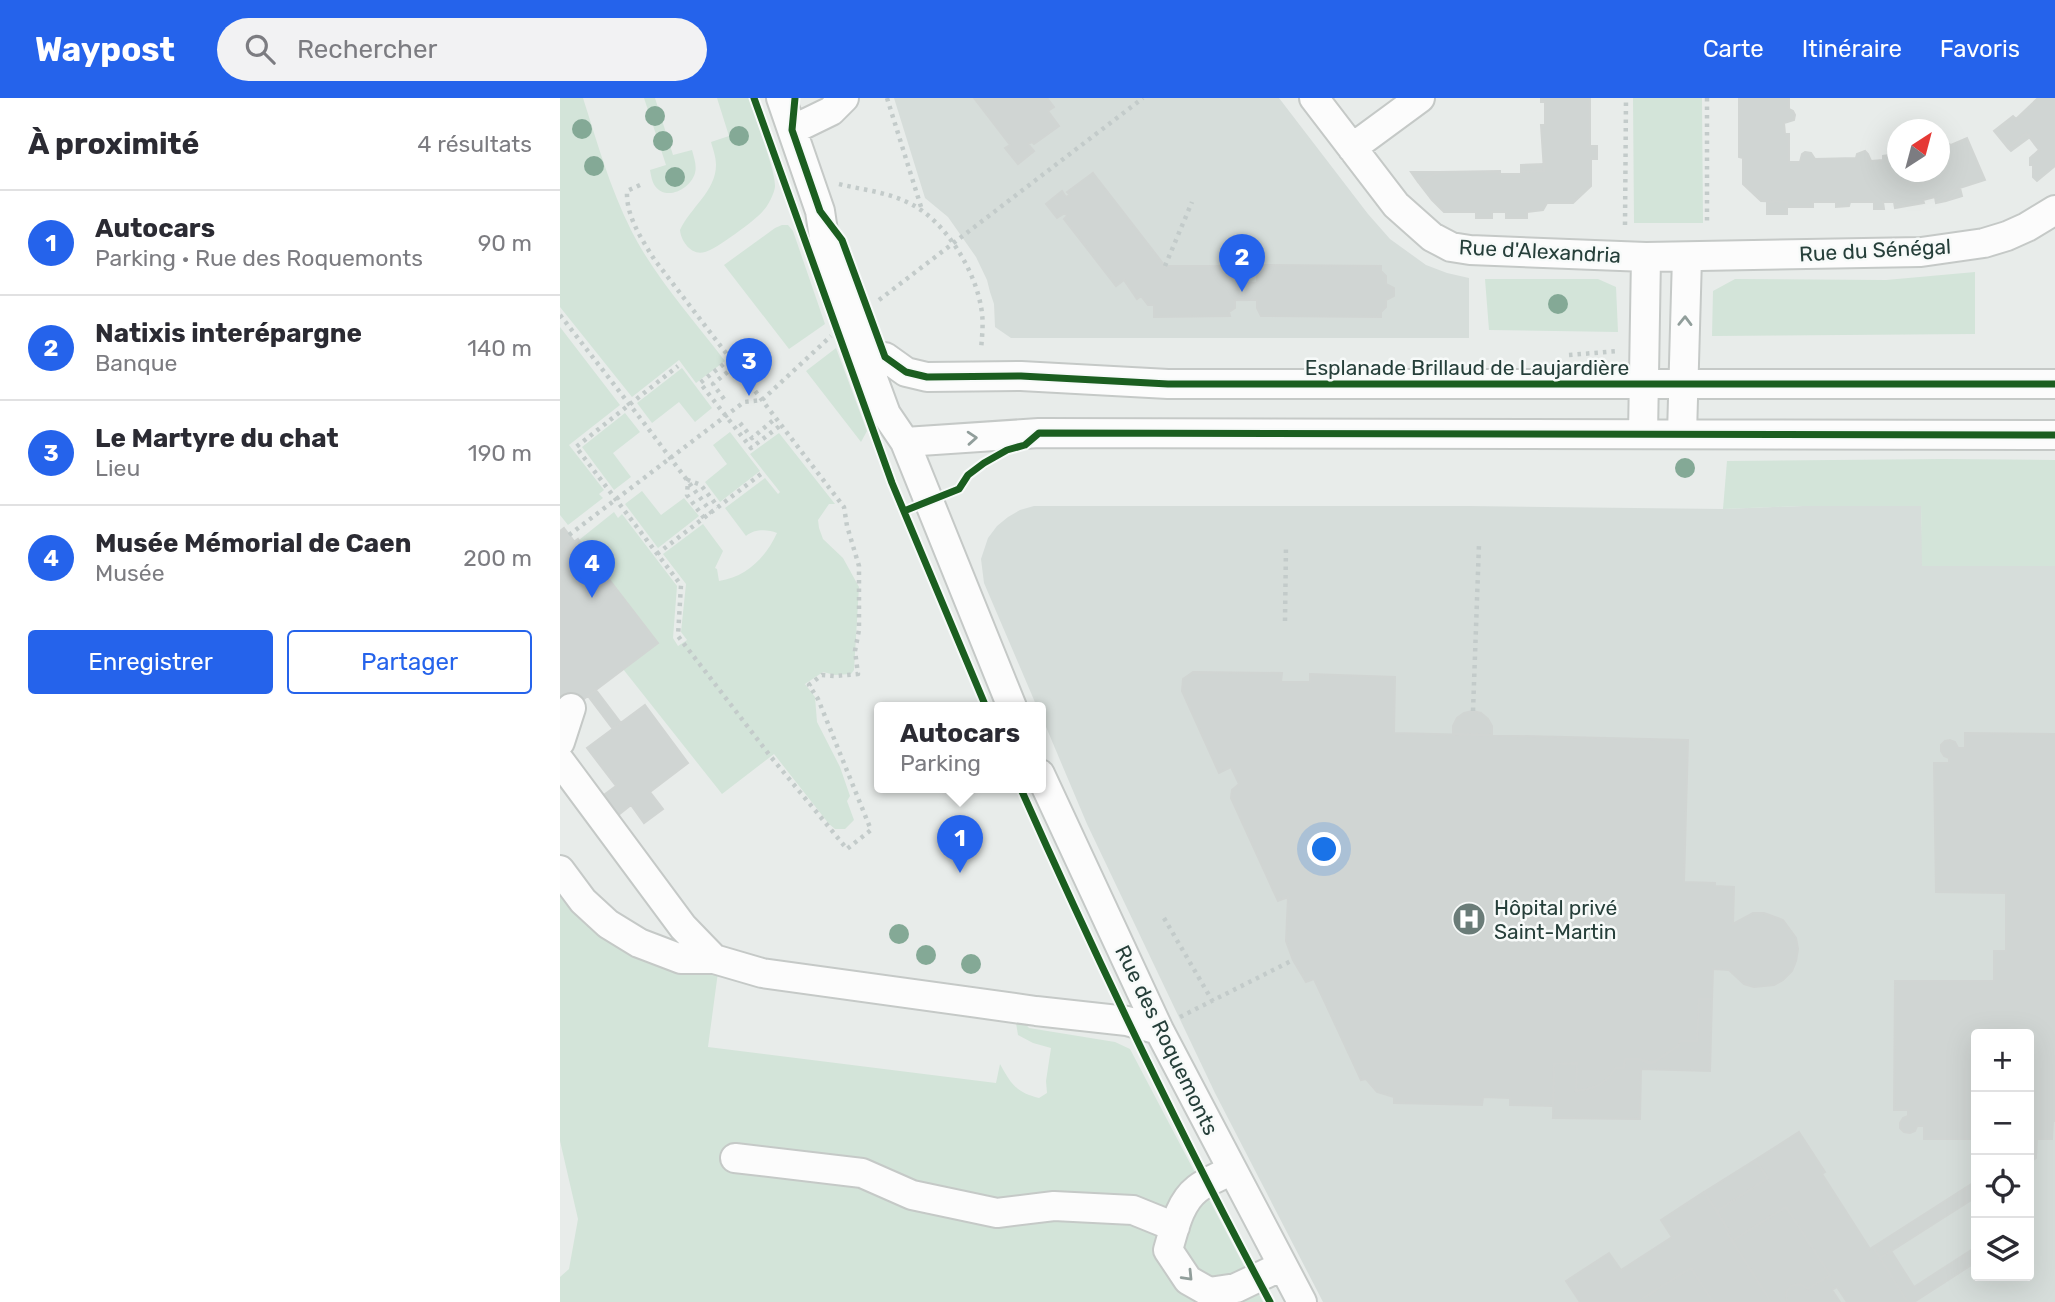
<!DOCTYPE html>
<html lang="fr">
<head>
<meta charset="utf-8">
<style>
  body { margin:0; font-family:Rubik,sans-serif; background:#f2f2f3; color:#2b2b33 }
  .controls { position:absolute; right:21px; bottom:21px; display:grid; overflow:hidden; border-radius:7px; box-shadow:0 7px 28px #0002 }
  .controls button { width:63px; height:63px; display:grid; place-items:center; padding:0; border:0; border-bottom:2px solid #e1e1e2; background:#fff; color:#2b2b33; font:35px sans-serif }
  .compass { position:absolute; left:1327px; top:21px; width:63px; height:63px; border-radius:50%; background:#fff; box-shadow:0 7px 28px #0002; rotate:36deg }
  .you { position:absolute; left:765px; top:752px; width:24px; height:24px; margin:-18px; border:5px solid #fff; border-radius:50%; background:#1a73e8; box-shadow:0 0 0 10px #1a73e833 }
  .badge { display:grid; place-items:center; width:46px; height:46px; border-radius:50%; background:#2563eb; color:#fff; font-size:23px; font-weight:700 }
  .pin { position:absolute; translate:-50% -58px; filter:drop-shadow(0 2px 4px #0008) }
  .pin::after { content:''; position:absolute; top:37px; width:24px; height:21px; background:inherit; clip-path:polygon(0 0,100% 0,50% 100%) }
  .popup { position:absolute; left:314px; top:604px; width:172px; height:91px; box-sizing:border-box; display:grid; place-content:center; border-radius:7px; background:#fff; filter:drop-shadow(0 2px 5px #0005); font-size:23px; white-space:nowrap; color:#7c7c81 }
  .popup b { font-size:26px; color:#2b2b33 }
  .popup::after { content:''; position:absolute; left:50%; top:100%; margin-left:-14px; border:14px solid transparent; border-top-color:#fff }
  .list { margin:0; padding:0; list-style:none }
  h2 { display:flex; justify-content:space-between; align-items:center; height:91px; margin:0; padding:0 28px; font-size:30px }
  h2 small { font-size:23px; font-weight:400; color:#7c7c81 }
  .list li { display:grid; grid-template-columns:46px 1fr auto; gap:21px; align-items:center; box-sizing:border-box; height:105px; padding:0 28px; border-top:2px solid #e1e1e2 }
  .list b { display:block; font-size:26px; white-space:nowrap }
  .list p { margin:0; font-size:23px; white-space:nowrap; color:#7c7c81 }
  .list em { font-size:23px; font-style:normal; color:#7c7c81 }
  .actions { display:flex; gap:14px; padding:21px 28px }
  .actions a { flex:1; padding:16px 0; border:2px solid #2563eb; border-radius:7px; text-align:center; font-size:24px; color:#2563eb }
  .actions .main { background:#2563eb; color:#fff }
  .icon { flex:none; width:38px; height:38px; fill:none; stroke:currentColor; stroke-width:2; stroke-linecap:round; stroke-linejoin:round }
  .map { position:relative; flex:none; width:1495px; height:1204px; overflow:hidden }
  header { display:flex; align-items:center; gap:42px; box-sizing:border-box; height:98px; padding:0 35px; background:#2563eb; color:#fff }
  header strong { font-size:33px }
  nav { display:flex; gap:38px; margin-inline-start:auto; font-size:24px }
  .search { width:490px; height:63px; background:#f2f2f3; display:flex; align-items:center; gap:18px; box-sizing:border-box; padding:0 24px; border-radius:38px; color:#7c7c81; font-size:26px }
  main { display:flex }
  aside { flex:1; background:#fff }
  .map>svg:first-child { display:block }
  .built { fill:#d6ddda; fill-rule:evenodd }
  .green { fill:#d3e4d9 }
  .building { fill:#d0d5d3; stroke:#d1d5d3; stroke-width:2 }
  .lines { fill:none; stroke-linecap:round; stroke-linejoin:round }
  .minor-casing { stroke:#c5c9c7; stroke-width:32 }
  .path { stroke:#c3cbca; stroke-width:4.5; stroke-dasharray:3.5 5; stroke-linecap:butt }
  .minor { stroke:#fcfcfc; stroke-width:28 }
  .cycleway-casing { stroke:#f7faf9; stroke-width:11 }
  .cycleway { stroke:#1b5e20; stroke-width:7 }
  .tree { fill:#84a996 }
  .oneway { stroke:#919e9b }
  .labels { text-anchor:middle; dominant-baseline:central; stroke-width:5; stroke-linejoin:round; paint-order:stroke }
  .street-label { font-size:21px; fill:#263f3a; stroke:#f7faf9 }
  .poi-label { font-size:21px; fill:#263f3a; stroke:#f7faf9; text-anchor:start }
</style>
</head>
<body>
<header>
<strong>Waypost</strong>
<div class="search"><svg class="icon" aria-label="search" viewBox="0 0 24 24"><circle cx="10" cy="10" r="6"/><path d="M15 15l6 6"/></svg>Rechercher</div>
<nav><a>Carte</a><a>Itinéraire</a><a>Favoris</a></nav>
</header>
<main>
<aside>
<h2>À proximité<small>4 résultats</small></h2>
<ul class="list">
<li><span class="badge">1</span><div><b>Autocars</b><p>Parking · Rue des Roquemonts</p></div><em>90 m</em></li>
<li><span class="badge">2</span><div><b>Natixis interépargne</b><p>Banque</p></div><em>140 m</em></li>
<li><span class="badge">3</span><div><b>Le Martyre du chat</b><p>Lieu</p></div><em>190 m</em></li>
<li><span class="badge">4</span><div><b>Musée Mémorial de Caen</b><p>Musée</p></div><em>200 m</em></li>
</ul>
<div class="actions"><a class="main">Enregistrer</a><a>Partager</a></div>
</aside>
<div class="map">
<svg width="1495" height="1204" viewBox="0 0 1495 1204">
  <rect width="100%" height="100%" fill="#e8ecea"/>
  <!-- built -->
  <path class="built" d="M334,0H719L808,116L830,141L866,167L887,175L909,180V240H451L435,229L434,206L430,194L427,182L416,159L388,119L365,100Z
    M474,408H909L1163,411L1243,408H1361L1363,468H1495V1204H763L655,995L527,726L481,617L480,609H477L424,485L421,461L428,440L437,428L448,419L460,412ZM1416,936H1469V1178H1416Z"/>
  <!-- green -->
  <path class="green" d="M0,0H23C37,44 50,90 71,132C94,178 133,221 165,263L136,285L119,262L72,299L0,209Z
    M84,0H95L113,57L132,52C134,60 137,67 135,75C131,90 107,104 95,88C92,84 91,77 90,72L106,67Z
    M157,0H189C194,18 216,73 215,89C214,96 208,108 203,113C197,121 155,152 145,154C132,158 121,144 120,132C130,110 156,93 156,67C156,59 153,51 151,44L169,38Z
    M1073,0H1142L1143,125H1074Z
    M222,127H228L233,133L265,226L229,251L164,167L215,130Z
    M1415,174V236L1152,238L1153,193L1175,181L1326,182Z
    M925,181H1038L1056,189L1058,234L929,232Z
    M0,229L60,307L9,347L44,392L39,396L43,400L8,427L0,417Z
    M276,250L307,333L301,344L246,273Z
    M122,270L152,310L135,324L119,304L92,325L77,305Z
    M65,315L80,334L53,355L71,379L54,392L22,349Z
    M170,334L200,373L160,404L145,384L167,366L153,347Z
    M219,335L275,406H269L258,422L259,430L263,441L283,460L299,489L294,572L291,576L275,577L263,574L245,586L255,599L257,624L280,669L290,698L287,703L294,722L285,731H275L269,726L214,656L162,696L63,571L98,545L19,442L54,414L58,420L62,416L117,488L113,540L118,548L127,542L121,534L126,486L103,456L143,426L163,453L155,470L157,471L159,483C187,479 206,459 217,435C207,431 194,431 186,438L165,410L205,380L218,396L220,394L190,356Z
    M1384,361L1495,362V468H1362L1361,408H1243L1163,411L1167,363Z
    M82,393L101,417L124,400L139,418L98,450L65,406Z
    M0,780L16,800L158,874L148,949L436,985L440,966C451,986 456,994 479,1000L487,995L486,983L491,950L473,945L458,937L456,925L462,922L469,930L555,944L570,951L703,1204H0V1179L9,1171L18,1121L0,1043Z"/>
  <!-- building -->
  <path class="building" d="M414,0H487L494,9L488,13L499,28L474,46L472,44L468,46L474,53L458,66L445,50L450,47Z
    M981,0H1030V48H1037V61H1031V88L1013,105H987L983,112L967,114V120H946V114H932V120H916V114H884L872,102L858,84L880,74L940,73V76H961V74L984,73L981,27H985V4H981Z
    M1179,0H1229V11L1233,13L1235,17L1234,22L1224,25L1225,36H1229V64H1240L1242,56L1245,54L1251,55L1255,61L1296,60L1297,56L1305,53L1308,56L1311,63L1323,62V58L1338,56V74H1380V45L1383,44L1391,47L1407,40L1425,82L1384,95L1386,103L1376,105L1375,99L1363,102L1364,105L1335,110L1334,104H1323L1324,111H1314V104H1290L1289,108L1276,109V104H1253V109H1227V104L1201,103L1183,86V60L1179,59Z
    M1478,0H1495V68L1477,83L1473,79V67H1470V60L1479,52L1466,35L1448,50L1434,33L1453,18L1456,21Z
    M1466,35L1470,39L1451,53L1448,50Z
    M984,66V73L961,74V67Z
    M851,74H880L858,84Z
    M533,75L605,168H669L670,173L675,180V184L697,185V177L702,172V167L821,168V173L826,178V186L834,190V198L826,202V209L821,214V219L701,218L697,210V202H675V210L669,214L670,218L594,219V207H588L581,198L577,201L564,182L556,188L504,121L507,118L505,115L497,120L486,106L502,93L506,99L510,97L507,94Z
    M1400,90L1402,98L1386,103L1384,95Z
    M1207,103L1227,104V116H1207Z
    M4,430L14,443L0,454V433Z
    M18,441L98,545L0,619V454Z
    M633,574L722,575L721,584H750V576L835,579L834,635L1128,642L1124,784L1155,785V788L1174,789L1173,826L1193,815H1204L1223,822L1236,840L1238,851L1236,863L1232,873L1223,882L1214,887L1194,889L1184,886L1169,872L1153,871L1152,901H1139L1137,943H1120L1118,948L1092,965L1080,961H1065L1064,970H1056L1048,980L1039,987L1028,991L1016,993L1017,965L994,966L993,1008L950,1007V1000L923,999L922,1007L834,1005V999L817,994L806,981L801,982L754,881L746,884L733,862L726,843L728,799L718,803L671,700L672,692L679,686L671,669L659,675L622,593L623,581Z
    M36,592L61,625L53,631L28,598Z
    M85,607L128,665L90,694L103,711L84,725L71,707L52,722L37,702L56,688L27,650Z
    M913,613L921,615L928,621L932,628V637L893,636V628L897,620L904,615Z
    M1405,635L1495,636V1023H1493L1492,1041H1469V936H1416V1041H1364V1028H1357L1355,1033L1350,1035L1344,1034L1340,1030V1025L1343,1020L1348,1018V1012H1334L1335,883H1434V853H1446V795L1376,794L1374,665H1389V660L1384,658L1381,653V647L1385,643L1390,642L1395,644L1398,650H1405Z
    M1139,901H1152L1150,973L1081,971L1080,1021L993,1020L994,966L1017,965L1016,993L1028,991L1039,987L1048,980L1056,970H1064L1065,961H1080L1087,965L1095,964L1118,948L1120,943H1137Z
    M1239,1034L1265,1074L1262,1076L1310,1151L1313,1149L1347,1203L1345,1204H1287L1277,1189L1272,1192L1280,1204H1227L1226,1195L1231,1188L1240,1186L1248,1191L1270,1177L1226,1109L1172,1143L1168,1136L1170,1135L1157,1113L1208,1080L1195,1062Z
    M1469,1041H1477L1476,1060L1469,1065Z
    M1195,1062L1208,1080L1157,1113L1144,1094Z
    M1416,1083V1099L1320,1160L1313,1149Z
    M1144,1094L1170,1135L1168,1136L1211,1204H1153L1131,1170L1077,1204H1020L1006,1183L1049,1155L1061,1172L1112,1139L1101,1122Z
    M1226,1109L1270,1177L1248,1191L1240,1186L1231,1188L1226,1195L1227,1204H1211L1172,1143Z
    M1416,1149V1164L1354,1204H1345L1347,1203L1320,1160L1331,1153L1354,1189Z
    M1131,1170L1153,1204H1077Z"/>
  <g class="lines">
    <defs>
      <path id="minor" d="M221,0L260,113L266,153L326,316L345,344L452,609
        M754,0L836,107L872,139L891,149L910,152L1086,159L1361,154L1424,145L1447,138L1467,129L1495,112
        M232,32L271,13L284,0
        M792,50L860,0
        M325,259L346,274L367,279L461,278L608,286H1495
        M1083,336L1086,159
        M1122,336L1127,159
        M345,344L479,335L1495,337
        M0,644L11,610
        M0,663L123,829L154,861
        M480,676L599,932L742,1204
        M0,772L23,803L48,826L79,845L121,861H154L202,875L476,913L567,923L599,932
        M175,1060L302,1075L352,1097L437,1115L494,1108L573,1112L615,1129
        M672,1072C661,1078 647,1083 637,1091C619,1105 614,1132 608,1152L628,1182L649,1194L676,1190L722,1168"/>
    </defs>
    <!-- minor casing -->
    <use href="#minor" class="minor-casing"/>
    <!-- path -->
    <path class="path" d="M327,0L362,112
      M1147,0V127
      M279,86C303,92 328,94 351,106C385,123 415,172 421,209C424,223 422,238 421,252
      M80,87L67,93C66,118 81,140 94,161L284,409L287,428L299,468V532L295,553L298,576L275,578L262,577L249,587L258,601L311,732L287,751L211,659L118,538L121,487L16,349L118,268
      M1065,127L1066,0
      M605,168L632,104
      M319,202L583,0
      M0,217L87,329L154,418
      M1009,257L1059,253
      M170,261L140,285L191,350L221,327
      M164,301L153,286L176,267
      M180,325L192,340L216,320
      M424,369L425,371
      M144,420L127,397L128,382L141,387L158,409
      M9,437L184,304L202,302L271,238
      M97,456L201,376
      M725,523L726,447
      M913,613L919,446
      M604,820L653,904
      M620,919L733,862"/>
    <!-- minor -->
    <use href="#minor" class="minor"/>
    <defs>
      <path id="cycleway" d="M194,0L332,385L426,609
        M235,0L232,32L250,84L260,113L282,142L325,259L346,274L367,279L461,278L608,286H1495
        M344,413L399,391L408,377L424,365L447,352L465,347L479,335L1495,337
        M460,689C538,864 620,1036 710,1204"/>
    </defs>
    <!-- cycleway casing -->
    <use href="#cycleway" class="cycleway-casing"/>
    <!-- cycleway -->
    <use href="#cycleway" class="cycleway"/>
  </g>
  <!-- trees -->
  <g class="tree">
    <circle cx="95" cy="18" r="10"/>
    <circle cx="22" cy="31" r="10"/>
    <circle cx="179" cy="38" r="10"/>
    <circle cx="103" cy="43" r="10"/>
    <circle cx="34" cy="68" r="10"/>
    <circle cx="115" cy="79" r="10"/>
    <circle cx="998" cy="206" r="10"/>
    <circle cx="1125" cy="370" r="10"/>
    <circle cx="339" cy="836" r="10"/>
    <circle cx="366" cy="857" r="10"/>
    <circle cx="411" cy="866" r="10"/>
  </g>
  <!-- one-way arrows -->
  <defs><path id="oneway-chevron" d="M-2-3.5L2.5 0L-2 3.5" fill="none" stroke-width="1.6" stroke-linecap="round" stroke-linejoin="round" transform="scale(1.75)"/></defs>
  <g class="oneway">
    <use href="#oneway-chevron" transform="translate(1125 223) rotate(-89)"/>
    <use href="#oneway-chevron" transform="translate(412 340) rotate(-4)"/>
    <use href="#oneway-chevron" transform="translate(628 1178) rotate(46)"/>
  </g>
  <!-- icons -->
  <defs>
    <symbol id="hospital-disc" viewBox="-11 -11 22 22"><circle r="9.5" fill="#6a7c78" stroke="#f7faf9"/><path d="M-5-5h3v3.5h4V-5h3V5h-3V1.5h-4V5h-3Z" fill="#fff"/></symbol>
  </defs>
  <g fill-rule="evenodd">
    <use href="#hospital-disc" x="890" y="802" width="38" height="38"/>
  </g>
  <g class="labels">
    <!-- street labels -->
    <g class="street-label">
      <text transform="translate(1315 152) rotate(-3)">Rue du Sénégal</text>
      <text transform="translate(980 153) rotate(3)">Rue d'Alexandria</text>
      <text x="907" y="269">Esplanade Brillaud de Laujardière</text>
      <text transform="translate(607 942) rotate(64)">Rue des Roquemonts</text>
    </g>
    <!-- poi labels -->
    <g class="poi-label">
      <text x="934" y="809">Hôpital privé<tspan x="934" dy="24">Saint-Martin</tspan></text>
    </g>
  </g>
</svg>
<div class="controls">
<button>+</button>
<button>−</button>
<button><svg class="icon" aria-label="locate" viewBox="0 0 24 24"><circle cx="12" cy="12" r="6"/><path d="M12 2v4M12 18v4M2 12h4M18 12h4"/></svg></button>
<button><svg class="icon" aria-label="layers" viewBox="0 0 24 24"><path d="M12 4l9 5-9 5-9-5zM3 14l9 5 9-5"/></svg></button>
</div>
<svg class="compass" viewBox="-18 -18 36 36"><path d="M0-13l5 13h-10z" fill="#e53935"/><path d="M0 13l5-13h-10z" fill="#7c7c81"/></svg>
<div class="you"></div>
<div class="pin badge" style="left:400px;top:775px">1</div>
<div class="popup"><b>Autocars</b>Parking</div>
<div class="pin badge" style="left:682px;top:194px">2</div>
<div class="pin badge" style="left:189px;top:298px">3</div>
<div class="pin badge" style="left:32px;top:500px">4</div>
</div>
</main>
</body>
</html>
